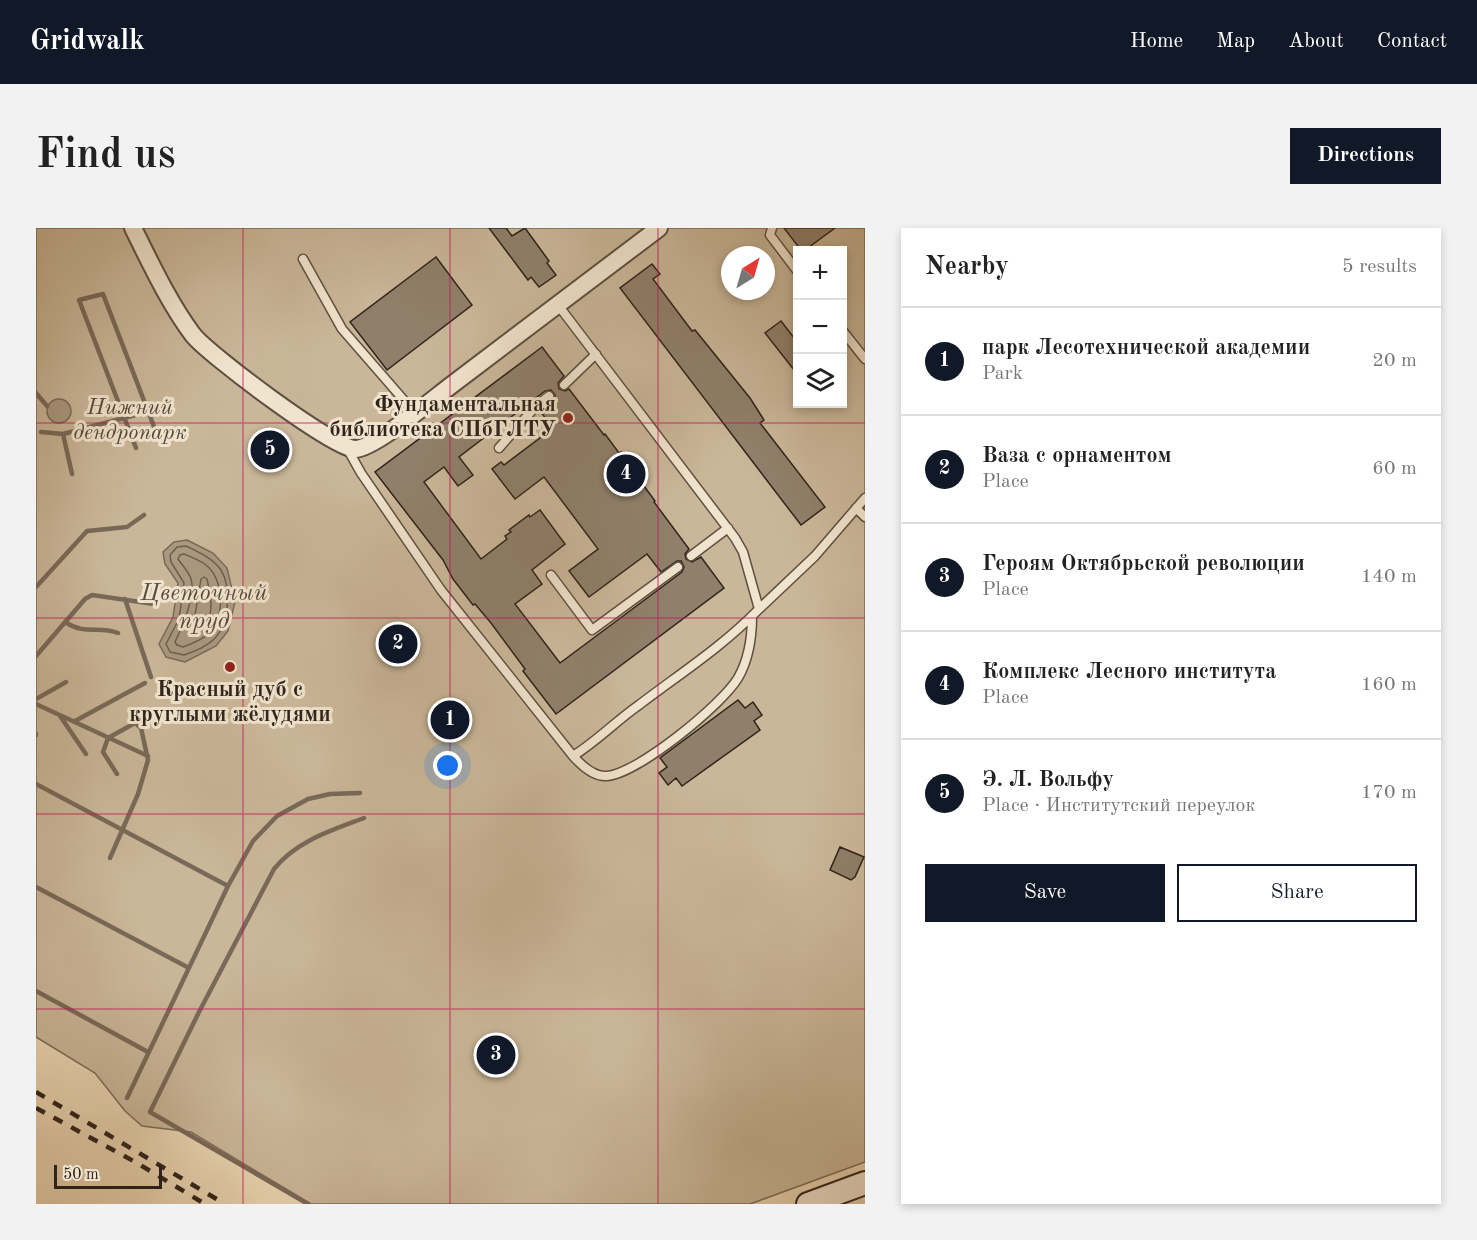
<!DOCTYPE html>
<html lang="en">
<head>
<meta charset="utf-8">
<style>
  body { margin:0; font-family:"Old Standard TT",serif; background:#f2f2f2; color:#222 }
  .controls { position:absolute; right:18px; top:18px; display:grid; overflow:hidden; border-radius:0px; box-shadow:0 3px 9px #0003 }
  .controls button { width:54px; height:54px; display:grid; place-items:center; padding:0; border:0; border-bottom:2px solid #e0e0e0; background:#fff; color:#222; font:30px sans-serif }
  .compass { position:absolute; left:685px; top:18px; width:54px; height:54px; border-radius:50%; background:#fff; box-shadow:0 3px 9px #0003; rotate:37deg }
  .scale { position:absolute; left:18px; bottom:15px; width:108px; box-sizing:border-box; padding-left:6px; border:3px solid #2f231c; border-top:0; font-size:16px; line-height:21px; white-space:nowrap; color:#2f231c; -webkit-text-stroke:4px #f1e4ce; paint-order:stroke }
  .you { position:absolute; left:412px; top:538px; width:21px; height:21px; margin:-15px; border:4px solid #fff; border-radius:50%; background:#1a73e8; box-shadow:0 0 0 9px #1a73e833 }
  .badge { display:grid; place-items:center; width:39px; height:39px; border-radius:50%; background:#111827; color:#fff; font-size:20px; font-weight:700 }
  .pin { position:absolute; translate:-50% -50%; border:3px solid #fff; box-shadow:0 2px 6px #0006 }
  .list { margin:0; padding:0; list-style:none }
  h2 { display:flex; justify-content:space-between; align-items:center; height:78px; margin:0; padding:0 24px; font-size:26px }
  h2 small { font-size:20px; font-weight:400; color:#767676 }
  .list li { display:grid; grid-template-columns:39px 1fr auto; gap:18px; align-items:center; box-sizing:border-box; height:108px; padding:0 24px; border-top:2px solid #e0e0e0 }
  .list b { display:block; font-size:22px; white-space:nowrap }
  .list p { margin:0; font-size:20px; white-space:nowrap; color:#767676 }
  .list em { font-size:20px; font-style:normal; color:#767676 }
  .actions { display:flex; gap:12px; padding:18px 24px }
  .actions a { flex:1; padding:14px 0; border:2px solid #111827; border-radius:0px; text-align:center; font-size:21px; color:#111827 }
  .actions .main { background:#111827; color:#fff }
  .icon { flex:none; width:33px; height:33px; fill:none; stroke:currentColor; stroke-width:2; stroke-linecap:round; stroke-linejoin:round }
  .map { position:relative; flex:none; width:829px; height:976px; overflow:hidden; border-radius:0px }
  header { display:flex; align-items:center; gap:36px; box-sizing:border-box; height:84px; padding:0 30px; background:#111827; color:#fff }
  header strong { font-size:28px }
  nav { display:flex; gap:33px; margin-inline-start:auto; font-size:21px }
  .intro { display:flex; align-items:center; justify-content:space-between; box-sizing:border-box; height:144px; padding:0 36px }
  h1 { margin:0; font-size:42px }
  .button { padding:15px 27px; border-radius:0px; background:#111827; color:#fff; font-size:21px; font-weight:700 }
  main { display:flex; gap:36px; padding:0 36px }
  aside { flex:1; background:#fff; border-radius:0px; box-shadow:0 3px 9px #0003 }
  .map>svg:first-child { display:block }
  .green { fill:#cab799; stroke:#7c6d5a; stroke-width:1.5; fill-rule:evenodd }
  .water { fill:#aa9880; stroke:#796958; stroke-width:1.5 }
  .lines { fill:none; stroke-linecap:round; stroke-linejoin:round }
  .shore { stroke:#6c5e4e; stroke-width:1.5 }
  .stream { stroke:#796958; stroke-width:4.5 }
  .building { fill:#90806b; stroke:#2f231c; stroke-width:1.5; fill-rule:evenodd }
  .service-casing { stroke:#5e5042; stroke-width:11 }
  .minor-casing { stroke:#5e5042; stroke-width:20 }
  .secondary-casing { stroke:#2f231c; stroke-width:26 }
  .service { stroke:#f1e4ce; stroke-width:8 }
  .minor { stroke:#f1e4ce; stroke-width:16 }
  .secondary { stroke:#f1e4ce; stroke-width:22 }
  .rail { stroke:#2f231c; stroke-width:4.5; stroke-dasharray:10 10; stroke-linecap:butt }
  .grid { fill:none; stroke:#c2185b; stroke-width:1.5; stroke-opacity:0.55 }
  .poi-dot { fill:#8f2418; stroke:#f1e4ce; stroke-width:2 }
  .labels { text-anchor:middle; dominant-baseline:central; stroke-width:6; stroke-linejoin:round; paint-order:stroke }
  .poi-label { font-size:22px; font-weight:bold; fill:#2f231c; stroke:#f1e4ce; text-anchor:end }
  .park-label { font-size:22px; font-style:italic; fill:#56483b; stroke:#f1e4ce }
  .water-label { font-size:24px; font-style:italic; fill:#5a4c3f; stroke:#f1e4ce }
</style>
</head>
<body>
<header>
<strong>Gridwalk</strong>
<nav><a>Home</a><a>Map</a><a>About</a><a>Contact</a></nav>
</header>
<div class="intro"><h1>Find us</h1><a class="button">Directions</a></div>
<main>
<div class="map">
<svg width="829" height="976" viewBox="0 0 829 976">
  <rect width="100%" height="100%" fill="#ead5b3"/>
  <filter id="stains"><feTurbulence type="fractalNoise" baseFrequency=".00333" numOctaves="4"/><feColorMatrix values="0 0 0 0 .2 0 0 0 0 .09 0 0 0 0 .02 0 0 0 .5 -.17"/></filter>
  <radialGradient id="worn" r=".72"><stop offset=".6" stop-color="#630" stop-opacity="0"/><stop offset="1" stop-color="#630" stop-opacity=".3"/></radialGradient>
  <!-- green -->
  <path class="green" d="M0,0H829V934L714,976H275L155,904L106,898L89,883L59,845L0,809ZM762,22H806V176H762ZM694,27H730V63H694Z"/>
  <!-- water -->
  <path class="water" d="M11 183a12 12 0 1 1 24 0a12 12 0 1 1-24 0Z
    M151,312L177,325L191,340L199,374L192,403L180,418L149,434L130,429L123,416L137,389L142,355L129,336L127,324L138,314Z"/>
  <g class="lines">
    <!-- shore -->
    <path class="shore" d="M150,318C162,324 177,330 185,342C196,360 193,398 177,412C170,419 157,424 148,427L134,424L130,416L143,391L148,355L135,334L134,327L141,319Z
      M148,326C155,329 164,332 170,337C188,351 190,390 172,406C166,412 155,416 147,419L141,417L139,414C146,400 160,367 155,351C153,344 146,337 142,331L144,327Z
      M168,349L171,351C175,368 181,395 160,402L157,399L165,351Z"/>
    <!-- stream -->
    <path class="stream" d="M0,165L11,178
      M5,204L27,206L111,184
      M27,206L36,246
      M100,220L43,72L67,66L122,209
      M0,359L51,303L91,299L108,287
      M89,371L115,449
      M29,394C51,408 61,397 82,405
      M0,428L49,371L56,367L118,376
      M0,471L30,454
      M0,476L112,528
      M24,488L50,526
      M39,493L109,455
      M0,506V507
      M0,556L192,658
      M74,630L102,566L112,532L105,500L99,495L72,510L67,524L81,546
      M0,659L153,740
      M0,763L112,824
      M91,870L192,658L217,613L241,588L272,571L294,566L324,565
      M272,976L114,884L163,784L238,641C260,613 296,602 328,590"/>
  </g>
  <!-- building -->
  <path class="building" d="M453,0H470L476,8L489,0L513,33L511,35L520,47L503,59L495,49L492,52Z
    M748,0H799L769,22H765Z
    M400,29L436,77L351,142L314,94Z
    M616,36L624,46L617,51L656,103L659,102L714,170L728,192L724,195L789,279L765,297L584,60Z
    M745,93L762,115V147L729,105Z
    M506,119L528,148L522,155L523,161L529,163L533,161L568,207L569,206L583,225L585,224L607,253L605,254L619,273L618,274L653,321L649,326L650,331L656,334L665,329L688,360L520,486L487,443L489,441L455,395L439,376L437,377L417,351L407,332L339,244ZM515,162L519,167V171L504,183L517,200L468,237L465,234L456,241L479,271L508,249L562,321L533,343L553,369L611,326L625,344L641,333H645L648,339L646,344L524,435L479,376L506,356L496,342L529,316L504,282L494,289L493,287L473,302L475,304L469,308L471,311L445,331L388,254L408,239L422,258L437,247L423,229L509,163Z
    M702,472L709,480L717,474L726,487L718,493L724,502L646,558L640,550L632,557L623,545L631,539L624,530Z
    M804,619L828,629L819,649L815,652L794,642Z"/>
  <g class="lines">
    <defs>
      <path id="service" d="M736,0L734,7L762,44
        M267,31L306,101L379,185
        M806,102L829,131
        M528,157L560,126
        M311,220L325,245L405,362L537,528C561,513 580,493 603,477C645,445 686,419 723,381L707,324L699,310L522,77
        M463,220L500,178L513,168
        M820,280L829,289
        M655,328L692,300
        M515,347L556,402L642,339
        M723,381L779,328L829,270
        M537,528C545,537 558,549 571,548C601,546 686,477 702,450C713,431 716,410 716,388"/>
      <path id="minor" d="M97,0C115,36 133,75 157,107C173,127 297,220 319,221C337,221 396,172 413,159C483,106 553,53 623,0"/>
      <path id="secondary" d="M772,976L829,955"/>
    </defs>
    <!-- service casing -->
    <use href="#service" class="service-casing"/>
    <!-- minor casing -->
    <use href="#minor" class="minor-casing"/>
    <!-- secondary casing -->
    <use href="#secondary" class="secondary-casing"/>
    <!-- service -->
    <use href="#service" class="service"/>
    <!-- minor -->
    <use href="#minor" class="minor"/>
    <!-- secondary -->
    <use href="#secondary" class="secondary"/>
    <!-- rail -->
    <path class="rail" d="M0,864L189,976
      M0,880L101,935L169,976"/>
  </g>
  <!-- grid -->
  <path class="grid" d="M207,0V976M414,0V976M622,0V976M0,195H829M0,390H829M0,586H829M0,781H829"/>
  <!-- markers -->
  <g class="poi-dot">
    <circle cx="532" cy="190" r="6"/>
    <circle cx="194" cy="439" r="6"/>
  </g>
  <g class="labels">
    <!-- poi labels -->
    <g class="poi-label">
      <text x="520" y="177">Фундаментальная<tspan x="520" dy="25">библиотека СПбГЛТУ</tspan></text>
      <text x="194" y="462" text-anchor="middle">Красный дуб с<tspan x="194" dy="25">круглыми жёлудями</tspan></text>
    </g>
    <!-- park labels -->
    <g class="park-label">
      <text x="94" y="180">Нижний<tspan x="94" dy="25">дендропарк</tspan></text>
    </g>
    <!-- water labels -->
    <g class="water-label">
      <text x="168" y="366">Цветочный<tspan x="168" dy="28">пруд</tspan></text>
    </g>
  </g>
  <rect width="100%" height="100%" filter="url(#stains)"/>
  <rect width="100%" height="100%" fill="url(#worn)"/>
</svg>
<div class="controls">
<button>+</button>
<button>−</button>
<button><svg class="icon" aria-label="layers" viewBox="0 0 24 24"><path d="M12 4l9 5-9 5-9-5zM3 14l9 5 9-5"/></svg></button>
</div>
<svg class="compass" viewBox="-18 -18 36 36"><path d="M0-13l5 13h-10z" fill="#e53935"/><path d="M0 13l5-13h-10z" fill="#767676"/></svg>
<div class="scale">50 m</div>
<div class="you"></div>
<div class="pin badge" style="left:414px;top:492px">1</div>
<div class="pin badge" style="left:362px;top:416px">2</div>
<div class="pin badge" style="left:460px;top:827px">3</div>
<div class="pin badge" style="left:590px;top:246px">4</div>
<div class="pin badge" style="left:234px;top:222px">5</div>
</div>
<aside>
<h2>Nearby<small>5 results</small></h2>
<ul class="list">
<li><span class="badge">1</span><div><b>парк Лесотехнической академии</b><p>Park</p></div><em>20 m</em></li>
<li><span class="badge">2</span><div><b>Ваза с орнаментом</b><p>Place</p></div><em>60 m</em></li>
<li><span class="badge">3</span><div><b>Героям Октябрьской революции</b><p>Place</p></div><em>140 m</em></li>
<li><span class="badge">4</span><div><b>Комплекс Лесного института</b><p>Place</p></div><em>160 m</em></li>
<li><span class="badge">5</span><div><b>Э. Л. Вольфу</b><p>Place · Институтский переулок</p></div><em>170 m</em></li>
</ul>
<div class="actions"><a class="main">Save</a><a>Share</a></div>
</aside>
</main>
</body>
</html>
